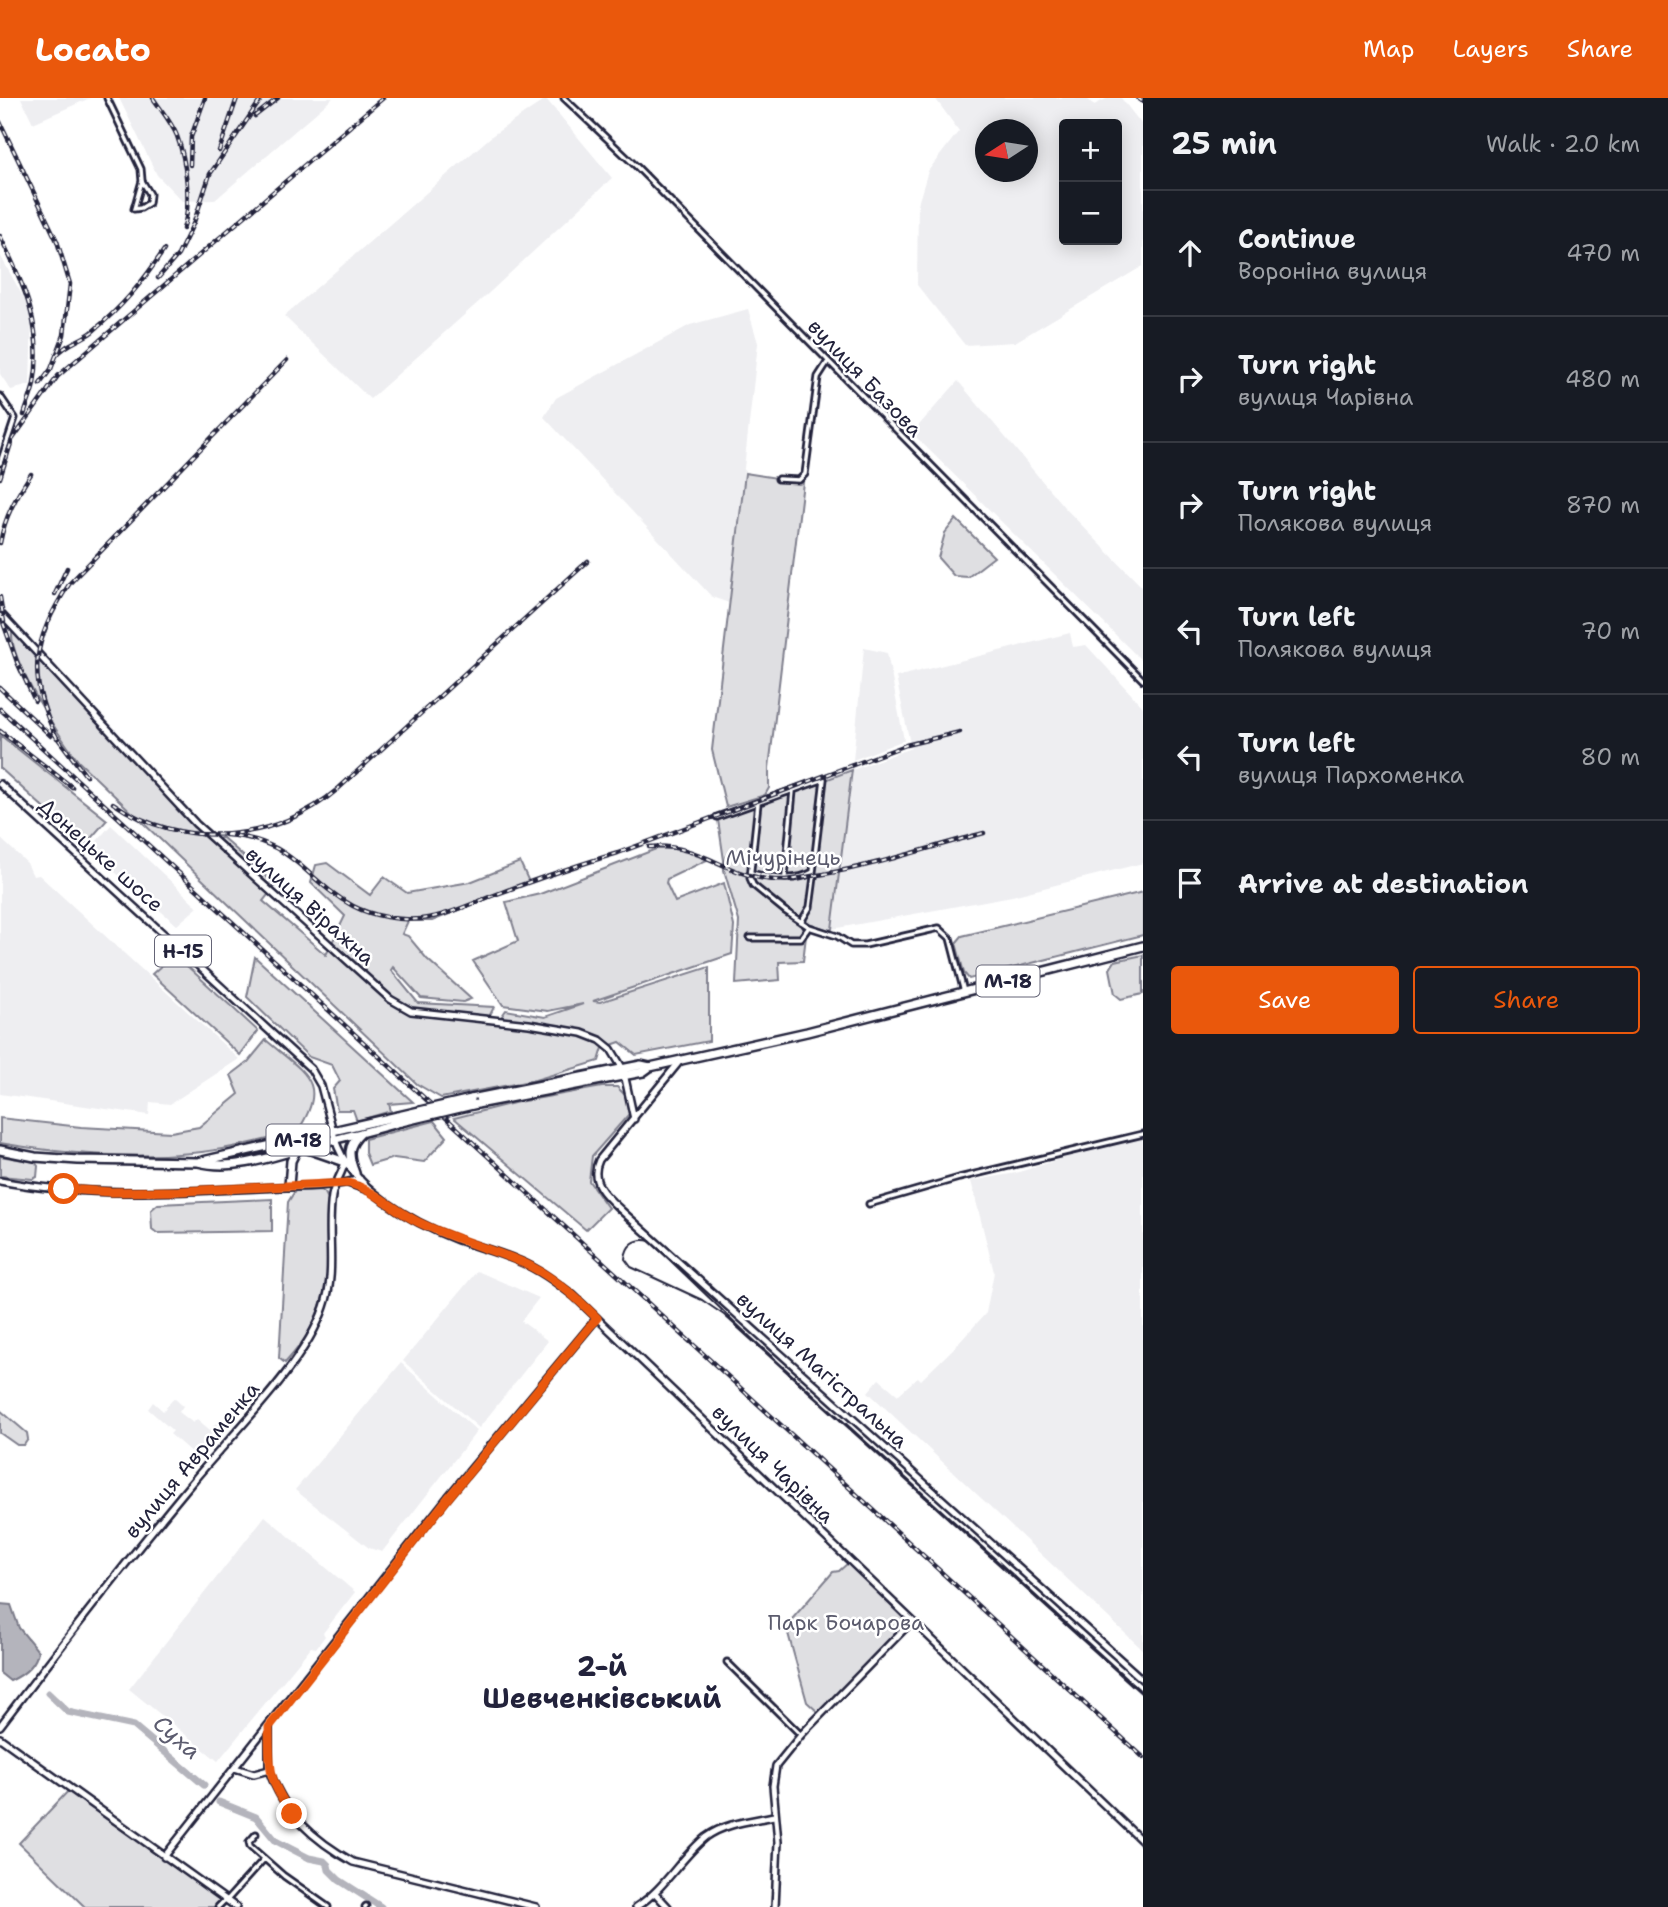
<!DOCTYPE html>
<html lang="en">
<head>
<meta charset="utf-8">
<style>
  body { margin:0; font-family:"Shantell Sans",sans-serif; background:#242831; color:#f1f3f6 }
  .controls { position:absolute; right:21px; top:21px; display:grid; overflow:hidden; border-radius:7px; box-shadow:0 4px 18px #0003 }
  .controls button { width:63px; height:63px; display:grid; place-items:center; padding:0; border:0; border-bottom:2px solid #363941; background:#171b24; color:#f1f3f6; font:35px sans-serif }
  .compass { position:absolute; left:975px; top:21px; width:63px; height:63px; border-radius:50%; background:#171b24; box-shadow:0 4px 18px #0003; rotate:258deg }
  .stop { position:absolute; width:21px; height:21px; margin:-16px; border:5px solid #ea580c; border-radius:50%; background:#fff }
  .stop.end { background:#ea580c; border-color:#fff; box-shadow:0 2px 7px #0008 }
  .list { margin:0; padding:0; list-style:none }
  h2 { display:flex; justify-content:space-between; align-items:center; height:91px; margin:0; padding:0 28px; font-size:30px }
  h2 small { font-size:23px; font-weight:400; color:#9ea1a6 }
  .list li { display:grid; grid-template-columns:46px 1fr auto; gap:21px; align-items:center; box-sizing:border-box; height:126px; padding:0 28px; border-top:2px solid #363941 }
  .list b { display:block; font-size:26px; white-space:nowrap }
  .list p { margin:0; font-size:23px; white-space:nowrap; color:#9ea1a6 }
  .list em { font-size:23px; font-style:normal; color:#9ea1a6 }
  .actions { display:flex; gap:14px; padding:21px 28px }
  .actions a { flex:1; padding:16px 0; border:2px solid #ea580c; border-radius:7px; text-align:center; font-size:24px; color:#ea580c }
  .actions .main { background:#ea580c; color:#fff }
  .icon { flex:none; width:38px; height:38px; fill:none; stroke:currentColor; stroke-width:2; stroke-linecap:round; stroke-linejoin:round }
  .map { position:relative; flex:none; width:1143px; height:1809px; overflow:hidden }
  header { display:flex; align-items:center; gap:42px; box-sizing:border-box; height:98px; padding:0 35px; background:#ea580c; color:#fff }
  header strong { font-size:33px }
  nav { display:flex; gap:38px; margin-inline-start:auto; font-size:24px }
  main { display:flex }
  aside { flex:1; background:#171b24 }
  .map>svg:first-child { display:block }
  .built { fill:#eeeef1; fill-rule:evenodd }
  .green { fill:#dfdfe2; stroke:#80808e; stroke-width:2 }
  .water { fill:#b4b4bc; stroke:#7a7a88; stroke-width:2 }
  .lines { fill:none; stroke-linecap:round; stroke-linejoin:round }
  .river { stroke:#b4b4bc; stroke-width:7 }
  .street-casing { stroke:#22223b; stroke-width:9 }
  .secondary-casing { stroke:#22223b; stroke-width:10 }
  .primary-casing { stroke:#22223b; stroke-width:10 }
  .highway-casing { stroke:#22223b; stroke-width:12 }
  .street { stroke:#fff; stroke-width:3.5 }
  .secondary { stroke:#fff; stroke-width:5 }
  .primary { stroke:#fff; stroke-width:5 }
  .highway { stroke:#fff; stroke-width:7 }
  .tram { stroke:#22223b; stroke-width:2 }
  .rail-casing { stroke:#22223b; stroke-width:4.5 }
  .rail { stroke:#fff; stroke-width:2; stroke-dasharray:5; stroke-linecap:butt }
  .highway-bridge-casing { stroke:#22223b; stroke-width:12; stroke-linecap:butt }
  .highway-bridge { stroke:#fff; stroke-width:7 }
  .route { stroke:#ea580c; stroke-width:9 }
  .labels { text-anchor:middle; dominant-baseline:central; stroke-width:5; stroke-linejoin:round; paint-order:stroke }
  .shield { fill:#fff; stroke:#646476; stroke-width:2 }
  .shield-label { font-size:19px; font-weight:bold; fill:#22223b }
  .street-label { font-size:21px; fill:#22223b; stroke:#fff }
  .park-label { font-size:21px; fill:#5b5b6d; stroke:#fff }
  .water-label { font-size:23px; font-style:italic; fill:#5c5c6f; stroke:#fff }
  .district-label { font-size:28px; font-weight:bold; fill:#22223b; stroke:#fff }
</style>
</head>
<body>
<header>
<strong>Locato</strong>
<nav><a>Map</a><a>Layers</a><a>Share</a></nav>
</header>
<main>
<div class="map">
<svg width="1143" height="1809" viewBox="0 0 1143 1809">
  <rect width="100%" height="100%" fill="#fff"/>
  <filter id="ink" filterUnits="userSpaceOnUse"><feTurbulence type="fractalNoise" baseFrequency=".0143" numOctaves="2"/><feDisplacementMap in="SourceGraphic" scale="14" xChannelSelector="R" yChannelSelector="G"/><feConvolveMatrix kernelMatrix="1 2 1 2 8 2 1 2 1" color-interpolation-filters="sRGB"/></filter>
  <g filter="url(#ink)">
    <!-- built -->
    <path class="built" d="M21,0H90L33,25Z
      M119,0H333L215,102L182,103L157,77Z
      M935,0H1086L1094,7L1108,0H1121L1143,28V168L1015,244L965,247L917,187L918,106L928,73L959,33ZM1064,26H1117V142H1064ZM986,32H1028V74H986Z
      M546,1L612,80L491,193L370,301L284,218L493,37Z
      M0,157L32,215L30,287L11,292L0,276Z
      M748,211L758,245L729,505L712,499L544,319L556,300L690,227Z
      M958,283L1064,409L1143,490V564L912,335Z
      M1070,535L1073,549L1086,547L1143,609V765L1012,798L832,831L852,672L911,650L896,579Z
      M864,550L887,555L904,642L853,662Z
      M111,727L198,809L177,827L89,752Z
      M0,740L27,765L33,778L39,777L239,961L170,1006L150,1004L149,1017L0,996Z
      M1143,1035V1552L868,1294L879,1281L898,1297L918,1279L921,1282L958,1246L986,1215L994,1174L971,1083L1016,1075Z
      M477,1173L539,1200L521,1223L548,1243L479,1330L403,1263Z
      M401,1265L477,1333L382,1454L369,1450L295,1392Z
      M174,1300L183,1308L179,1314L193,1325L197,1321L210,1332L216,1325L225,1333L200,1362L170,1336L173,1333L148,1311L153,1304L163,1313Z
      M265,1418L355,1494L323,1535L325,1538L316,1550L311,1549L218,1663L129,1591Z"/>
    <!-- green -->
    <path class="green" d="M745,375L803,384L769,670V690L765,697L726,709L712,652Z
      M956,421L994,459L968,479L954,478L938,460L945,435Z
      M12,533L28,546L215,743L222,739L276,787L263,803L326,857L345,818L311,785L316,767L327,765L370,797L384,779L407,795L470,784L520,764L529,784L432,823H408L402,836L408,838L427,861L471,901L463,904L421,900L393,869L391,872L418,905L494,909L488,921L499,922L506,912L545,919L583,906L548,913L503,907L473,863L518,843L506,804L540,796L656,751H679L697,756L707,762L667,781L666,785L675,804L724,785L734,828L732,856L593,903L600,904L709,869V943L636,957L620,944L603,950L599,963L535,982L441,1000L417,986L79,664C60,639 9,564 12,533Z
      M0,637L107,722L85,747L0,670Z
      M852,672L832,831L828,832L812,826L806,838L803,863L779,864L780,882L736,886L739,823L724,772V762L718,722Z
      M1143,794V837L969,881L964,875L956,845L962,838Z
      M174,856L258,933L240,957L152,876Z
      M1143,857V896L1121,901L1115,896L1110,871L1115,863Z
      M255,859L413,1004L389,1006L391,1013L357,1023L353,1012H337L333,991L340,983L332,967L309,959L247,899Z
      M266,942C304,975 331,984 297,1034C263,1042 227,1052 192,1055C128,1061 63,1056 0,1045V1020L81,1029L171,1034L199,1029L239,996L231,977L248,964Z
      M602,989H617L627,999L629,1016L592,1058L589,1083L608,1110L586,1132L454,1020L518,1004Z
      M434,1023L447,1039L424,1064L394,1060L370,1067L365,1055V1041Z
      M0,1058L35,1064L38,1068L37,1079L33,1081L0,1078Z
      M320,1092L325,1095L329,1103C329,1150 333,1192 308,1235C302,1246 293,1256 285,1265L279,1260L288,1104L295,1093Z
      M272,1101V1133L157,1135L152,1131L151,1112L158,1106Z
      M0,1312L27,1335L28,1341L24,1347H17L0,1335Z
      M848,1465L904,1521L903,1528L819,1615L807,1604L786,1528L833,1474L839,1473Z
      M70,1691L227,1802L220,1809H85L19,1745Z"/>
    <!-- water -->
    <path class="water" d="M0,1506L11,1507L19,1530L38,1553C36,1568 23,1577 10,1583L0,1575Z"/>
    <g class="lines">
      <!-- river -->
      <path class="river" d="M48,1595L68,1614L134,1628L204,1687
        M219,1704L256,1719L276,1743L309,1760L324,1763L328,1767L329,1772L339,1782L381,1809"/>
      <defs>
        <path id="street" d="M107,0L141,71L142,83L134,111L141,110L149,105L150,96L142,83
          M564,0L637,69L1143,582
          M0,298L15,320L0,365
          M778,381L799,382L805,376L818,279L827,265
          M758,705L750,780L753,787L785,813L809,829L837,838L851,847H865L939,830L950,840L964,894
          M717,719L824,681L813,774C796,784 769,780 751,775
          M785,778L793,693
          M801,824L810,809L814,779
          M750,840H801L809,829
          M869,1106L959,1080L1143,1036
          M727,1564L801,1637
          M256,1736L249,1744L250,1748L284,1778L328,1809
          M227,1802L264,1761
          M218,1809L225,1802
          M365,1809L366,1808"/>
        <path id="secondary" d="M0,515L196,726L390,901L411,913L529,926L582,935L600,942L611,951L623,971L634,1021
          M680,963L599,1062C588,1085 608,1100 623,1114L1143,1582
          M335,1041C350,1090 413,1125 458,1142C478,1149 499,1154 519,1163C539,1171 557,1185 574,1198L1143,1744
          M0,1083C85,1099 173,1094 259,1090C292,1088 328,1091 360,1081
          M348,1085L371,1093
          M0,1628C63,1545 127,1462 194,1382C233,1335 305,1266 324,1209C337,1172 326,1135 332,1098C334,1086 342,1076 345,1064
          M269,1629V1672
          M0,1640L236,1809
          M235,1670L254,1676L269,1672C284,1716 314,1742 353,1764L536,1809
          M164,1759L448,1399L597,1220
          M655,1795L668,1809
          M636,1809C665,1791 680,1760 706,1739C725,1725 751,1723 774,1718
          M775,1809L778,1744L773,1688L776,1668L801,1637L912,1523"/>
        <path id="primary" d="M0,686L311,971L321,988L335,1041"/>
        <path id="highway" d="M471,1001L641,967L650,969L807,934L1143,848
          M477,1006L643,974L650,969
          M305,1050L345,1064
          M0,1052L35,1059L78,1062L198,1064C236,1074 280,1056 316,1046C345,1039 373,1032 401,1024
          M198,1064L398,1018
          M355,1075C348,1058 347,1048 361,1035
          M289,1088L291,1063L296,1053"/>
      </defs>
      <!-- street casing -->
      <use href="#street" class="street-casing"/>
      <!-- secondary casing -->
      <use href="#secondary" class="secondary-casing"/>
      <!-- primary casing -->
      <use href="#primary" class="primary-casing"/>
      <!-- highway casing -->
      <use href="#highway" class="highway-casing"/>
      <!-- street -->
      <use href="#street" class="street"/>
      <!-- secondary -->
      <use href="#secondary" class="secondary"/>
      <!-- primary -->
      <use href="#primary" class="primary"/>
      <!-- highway -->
      <use href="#highway" class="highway"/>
      <!-- tram -->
      <path class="tram" d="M1143,1595L747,1236L650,1143C636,1139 626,1147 625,1161L631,1169L702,1202L724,1217L1143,1597"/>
      <defs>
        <path id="rail" d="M153,0C161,12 172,25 177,38C186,62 192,107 183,131
          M1138,0L1143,4
          M255,18L278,0
          M0,24L57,143L70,186L64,237L51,271L40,286
          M219,53L237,0
          M190,67L191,39L205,0
          M0,138C24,187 44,230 34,286C32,296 27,307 24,317
          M158,180L178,157L194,124L210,76L262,0
          M56,258C65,246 80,243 92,234C123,208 142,185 164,152
          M0,380L12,342L58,278L383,0
          M0,445C5,418 16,399 31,376
          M55,496L67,470
          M0,499L4,524
          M0,516L17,564L35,603
          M0,590L51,638
          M0,611L1143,1659
          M0,633L72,689
          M53,634L86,678
          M57,640C26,579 32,542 70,485L287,262
          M113,705C182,753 276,745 339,690L588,463
          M226,737C295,742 302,780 353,808C372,818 400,823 421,821C447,818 473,805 497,796C537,781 577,767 618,755L906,647L960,634
          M649,749C700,744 728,780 776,782C792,783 808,778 824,776C878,767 930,749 984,735"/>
      </defs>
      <!-- rail casing -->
      <use href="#rail" class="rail-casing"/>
      <!-- rail -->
      <use href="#rail" class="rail"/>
      <defs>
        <path id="highway-bridge" d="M398,1018L471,1001
          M401,1024L477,1006"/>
      </defs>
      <!-- highway-bridge casing -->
      <use href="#highway-bridge" class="highway-bridge-casing"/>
      <!-- highway-bridge -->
      <use href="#highway-bridge" class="highway-bridge"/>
    </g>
  </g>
  <g class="lines" filter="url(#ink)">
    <!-- route -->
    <path class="route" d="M64,1091L111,1094L182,1093L348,1085C375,1092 394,1112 418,1124C451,1140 485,1149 519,1163C549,1175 574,1197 597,1220L449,1399L269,1629C270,1670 267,1681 292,1716"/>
  </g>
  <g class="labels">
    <!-- shield labels -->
    <g class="shield">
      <rect x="155" y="837.5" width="56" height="31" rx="5"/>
      <rect x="976.5" y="867.5" width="63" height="31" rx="5"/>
      <rect x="266.5" y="1026.5" width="63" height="31" rx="5"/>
    </g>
    <g class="shield-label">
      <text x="183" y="853">Н-15</text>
      <text x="1008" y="883">М-18</text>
      <text x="298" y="1042">М-18</text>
    </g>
    <!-- street labels -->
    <g class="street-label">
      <text transform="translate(865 280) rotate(46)">вулиця Базова</text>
      <text transform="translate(101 757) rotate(42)">Донецьке шосе</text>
      <text transform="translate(310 808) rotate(42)">вулиця Віражна</text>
      <text transform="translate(822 1272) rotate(42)">вулиця Магістральна</text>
      <text transform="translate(192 1362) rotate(-50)">вулиця Авраменка</text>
      <text transform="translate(773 1366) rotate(44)">вулиця Чарівна</text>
    </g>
    <!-- park labels -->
    <g class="park-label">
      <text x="783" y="760">Мічурінець</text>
      <text x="846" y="1525">Парк Бочарова</text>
    </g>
    <!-- water labels -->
    <g class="water-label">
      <text transform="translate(177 1639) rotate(41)">Суха</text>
    </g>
    <!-- district labels -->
    <g class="district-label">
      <text x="602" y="1568">2-й<tspan x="602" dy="32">Шевченківський</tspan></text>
    </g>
  </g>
</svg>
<div class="controls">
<button>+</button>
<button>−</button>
</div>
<svg class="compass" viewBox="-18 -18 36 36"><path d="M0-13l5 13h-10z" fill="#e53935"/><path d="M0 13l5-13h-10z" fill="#9ea1a6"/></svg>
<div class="stop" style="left:64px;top:1091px"></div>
<div class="stop end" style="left:292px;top:1716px"></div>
</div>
<aside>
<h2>25 min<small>Walk · 2.0 km</small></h2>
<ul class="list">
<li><svg class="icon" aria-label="ahead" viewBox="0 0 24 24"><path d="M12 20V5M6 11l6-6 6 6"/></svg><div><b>Continue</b><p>Вороніна вулиця</p></div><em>470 m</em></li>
<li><svg class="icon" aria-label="right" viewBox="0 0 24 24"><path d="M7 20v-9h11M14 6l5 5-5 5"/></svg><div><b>Turn right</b><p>вулиця Чарівна</p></div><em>480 m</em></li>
<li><svg class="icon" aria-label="right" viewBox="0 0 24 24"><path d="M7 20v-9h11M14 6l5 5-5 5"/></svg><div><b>Turn right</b><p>Полякова вулиця</p></div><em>870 m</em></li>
<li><svg class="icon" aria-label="left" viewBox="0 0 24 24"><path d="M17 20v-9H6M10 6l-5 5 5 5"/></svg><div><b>Turn left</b><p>Полякова вулиця</p></div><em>70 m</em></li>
<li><svg class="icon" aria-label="left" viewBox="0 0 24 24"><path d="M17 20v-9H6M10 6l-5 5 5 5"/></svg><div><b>Turn left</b><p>вулиця Пархоменка</p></div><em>80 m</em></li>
<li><svg class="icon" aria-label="arrive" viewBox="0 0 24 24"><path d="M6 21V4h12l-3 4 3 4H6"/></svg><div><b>Arrive at destination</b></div></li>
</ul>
<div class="actions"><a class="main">Save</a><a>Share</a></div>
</aside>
</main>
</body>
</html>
